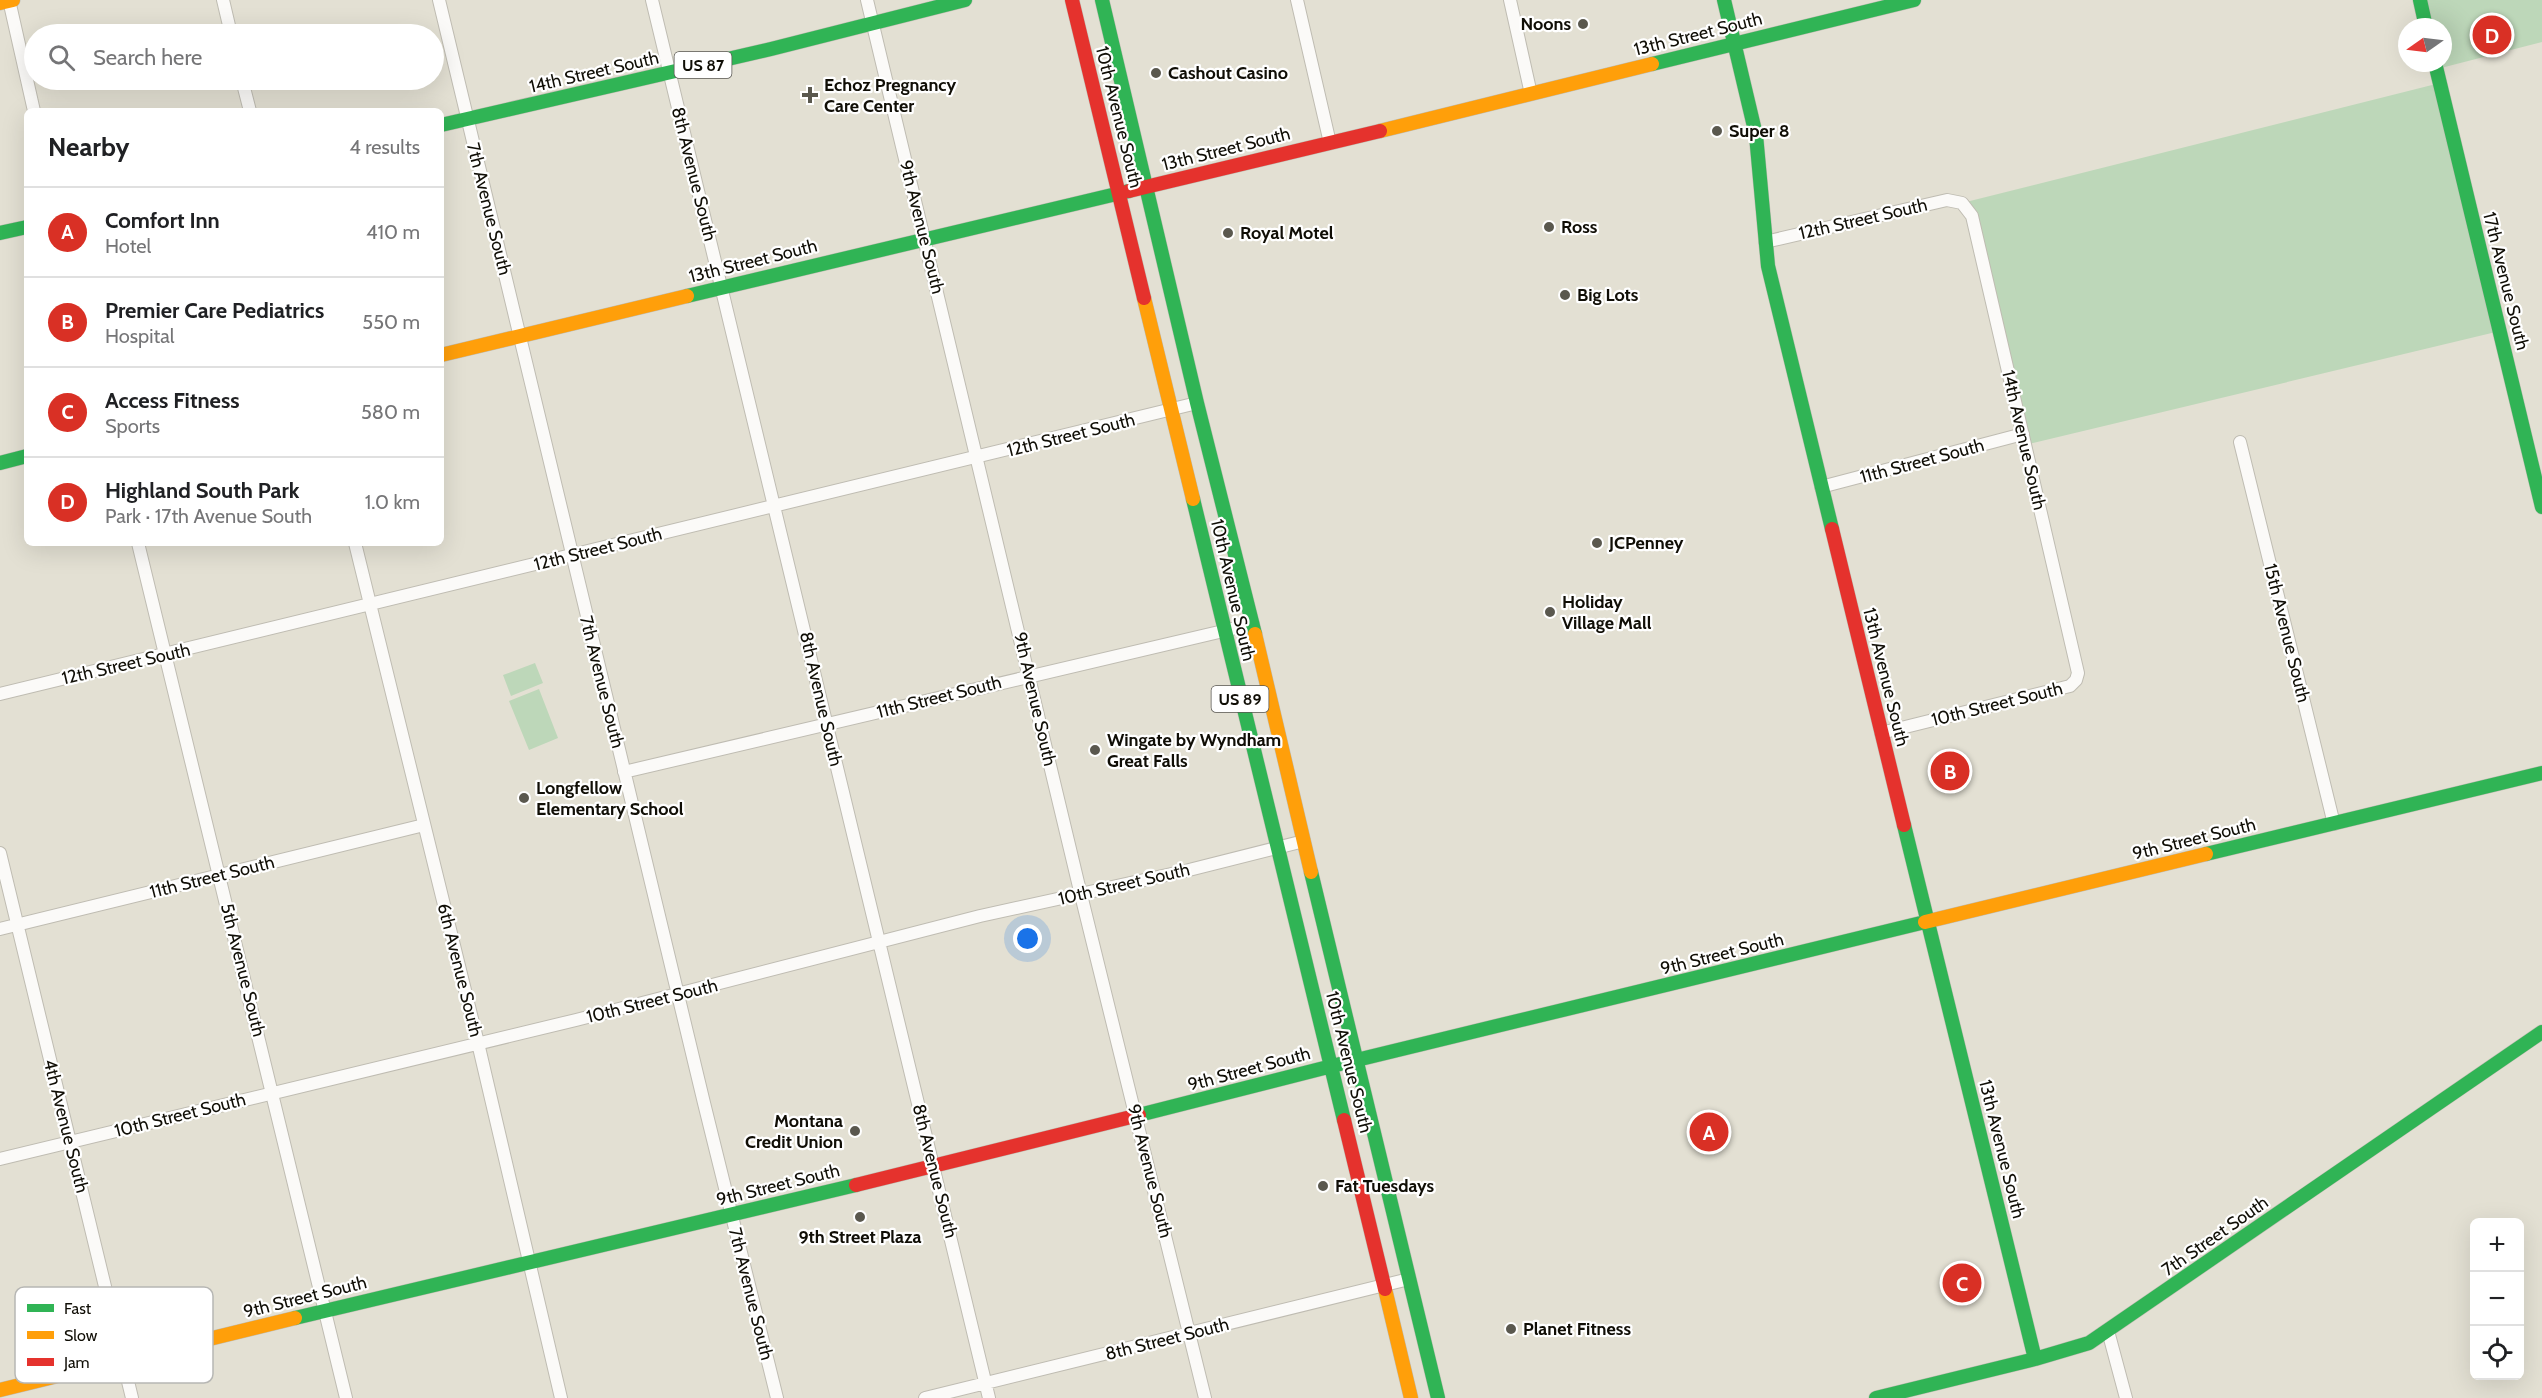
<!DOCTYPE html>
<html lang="en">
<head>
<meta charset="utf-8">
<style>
  body { margin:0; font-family:Cabin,sans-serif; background:#f2f2f2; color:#202124 }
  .controls { position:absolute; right:18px; bottom:18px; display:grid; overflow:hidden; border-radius:9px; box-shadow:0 6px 24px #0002 }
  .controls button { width:54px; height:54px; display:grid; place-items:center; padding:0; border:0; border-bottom:2px solid #e0e0e0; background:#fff; color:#202124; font:30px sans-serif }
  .compass { position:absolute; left:2398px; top:18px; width:54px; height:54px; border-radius:50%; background:#fff; box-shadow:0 6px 24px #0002; rotate:256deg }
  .you { position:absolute; left:1028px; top:939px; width:21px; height:21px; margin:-15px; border:4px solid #fff; border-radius:50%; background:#1a73e8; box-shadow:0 0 0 9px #1a73e833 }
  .badge { display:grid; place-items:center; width:39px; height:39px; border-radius:50%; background:#d93025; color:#fff; font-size:20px; font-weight:700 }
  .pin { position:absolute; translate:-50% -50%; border:3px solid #fff; box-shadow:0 2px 6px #0006 }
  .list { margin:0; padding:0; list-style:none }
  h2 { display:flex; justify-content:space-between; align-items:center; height:78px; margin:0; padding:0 24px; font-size:26px }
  h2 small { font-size:20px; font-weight:400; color:#757577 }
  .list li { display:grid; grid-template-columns:39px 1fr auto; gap:18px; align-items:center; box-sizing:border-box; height:90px; padding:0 24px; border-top:2px solid #e0e0e0 }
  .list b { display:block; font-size:22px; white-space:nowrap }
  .list p { margin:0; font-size:20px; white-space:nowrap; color:#757577 }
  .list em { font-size:20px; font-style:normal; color:#757577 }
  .icon { flex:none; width:33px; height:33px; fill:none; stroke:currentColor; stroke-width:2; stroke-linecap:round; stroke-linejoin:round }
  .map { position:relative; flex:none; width:2542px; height:1398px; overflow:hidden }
  .search { position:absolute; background:#fff; box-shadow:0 6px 24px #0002; left:24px; top:24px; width:420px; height:66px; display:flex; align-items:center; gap:15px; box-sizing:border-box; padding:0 21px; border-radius:33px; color:#757577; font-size:22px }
  .panel { position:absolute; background:#fff; box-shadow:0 6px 24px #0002; left:24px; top:108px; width:420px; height:438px; border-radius:9px }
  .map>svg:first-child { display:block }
  .green { fill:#bdd7b9 }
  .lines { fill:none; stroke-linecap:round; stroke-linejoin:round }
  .street-casing { stroke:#bfbcb2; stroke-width:14 }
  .fast-casing { stroke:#bfbcb2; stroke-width:15 }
  .slow-casing { stroke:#bfbcb2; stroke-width:15 }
  .jam-casing { stroke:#bfbcb2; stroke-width:15 }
  .street { stroke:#fbfaf8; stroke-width:12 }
  .fast { stroke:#30b455; stroke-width:14 }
  .slow { stroke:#ff9f0a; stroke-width:14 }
  .jam { stroke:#e5322d; stroke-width:14 }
  .poi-dot { fill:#5a584e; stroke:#fff; stroke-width:2 }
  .labels { text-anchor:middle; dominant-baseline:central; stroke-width:4.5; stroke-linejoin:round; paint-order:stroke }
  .shield { fill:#fff; stroke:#585651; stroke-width:1.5 }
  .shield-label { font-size:16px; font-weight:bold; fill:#100e06 }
  .poi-label { font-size:18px; font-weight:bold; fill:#100e06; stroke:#fff; text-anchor:start }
  .street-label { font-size:18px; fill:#100e06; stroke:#fff }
  .key { fill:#fff; stroke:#b7b7b4; stroke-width:1.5 }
  .key-label { font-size:16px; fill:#100e06 }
</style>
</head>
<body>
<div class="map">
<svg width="2542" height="1398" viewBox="0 0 2542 1398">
  <rect width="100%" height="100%" fill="#e3e0d3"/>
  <!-- green -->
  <path class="green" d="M2420,0H2542V42L2437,69L2443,63V27H2426Z
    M2440,83L2500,331L2025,445L1972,216L1962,203Z
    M535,663L543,683L511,696L503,675Z
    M539,689L558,738L529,750L509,701Z"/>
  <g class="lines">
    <defs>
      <path id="street" d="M9,0L34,111
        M223,0L231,34
        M439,0L704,1103L777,1398
        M652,0L989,1398
        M867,0L1081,895L1205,1398
        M1297,0L1330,143
        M1510,0L1531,94
        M242,80L250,111
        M1765,242L1947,200L1962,203L1972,216L2078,673L2076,680L2070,686L1881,733
        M2240,442L2334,824
        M1821,487L2023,434
        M138,543L346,1398
        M355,543L478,1043L561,1398
        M0,694L1197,403
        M624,772L1253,624
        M0,853L132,1398
        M0,929L424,825
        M0,1159L576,1020L980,916L1185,871L1304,841
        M2108,1331L2126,1398
        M925,1398L1409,1279"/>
      <path id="fast" d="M1102,0L1197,403L1255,634
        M1724,0L1756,135L1768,266L1832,529
        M2420,0L2426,27
        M2435,63L2542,507
        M1652,64L1914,0
        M441,125L771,49L965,0
        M0,233L27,227
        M687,296L1129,191
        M0,463L27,456
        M1193,499L1344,1120
        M1904,825L2035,1359
        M2206,854L2542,773
        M1311,872L1438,1398
        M1139,1115L1332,1066L1925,922
        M295,1318L856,1185
        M1876,1398L2035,1359L2089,1343L2542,1032"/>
      <path id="slow" d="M0,3L13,0
        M1380,131L1652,64
        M1144,298L1193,499
        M441,355L687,296
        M1255,634L1311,872
        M1925,922L2206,854
        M1385,1289L1411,1398
        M0,1390L295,1318"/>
      <path id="jam" d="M1072,0L1144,298
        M1129,191L1380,131
        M1832,529L1904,825
        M1344,1120L1385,1289
        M856,1185L1139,1115"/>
    </defs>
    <!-- street casing -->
    <use href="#street" class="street-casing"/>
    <!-- fast casing -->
    <use href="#fast" class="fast-casing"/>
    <!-- slow casing -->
    <use href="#slow" class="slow-casing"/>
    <!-- jam casing -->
    <use href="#jam" class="jam-casing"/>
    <!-- street -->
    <use href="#street" class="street"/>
    <!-- fast -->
    <use href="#fast" class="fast"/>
    <!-- slow -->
    <use href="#slow" class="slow"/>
    <!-- jam -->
    <use href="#jam" class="jam"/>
  </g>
  <!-- markers -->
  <g class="poi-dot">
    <circle cx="1583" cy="24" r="6"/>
    <circle cx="1156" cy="73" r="6"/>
    <path d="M807 86h6v6h6v6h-6v6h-6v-6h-6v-6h6z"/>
    <circle cx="1717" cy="131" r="6"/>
    <circle cx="1549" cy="227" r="6"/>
    <circle cx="1228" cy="233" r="6"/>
    <circle cx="1565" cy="295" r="6"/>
    <circle cx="1597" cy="543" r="6"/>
    <circle cx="1550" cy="612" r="6"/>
    <circle cx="1095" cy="750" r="6"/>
    <circle cx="524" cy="798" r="6"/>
    <circle cx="855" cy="1131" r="6"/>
    <circle cx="1323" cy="1186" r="6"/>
    <circle cx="860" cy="1217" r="6"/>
    <circle cx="1511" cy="1329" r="6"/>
  </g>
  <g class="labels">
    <!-- shield labels -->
    <g class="shield">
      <rect x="674.5" y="52" width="57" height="26" rx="4.5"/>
      <rect x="1211.5" y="686" width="57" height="26" rx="4.5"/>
    </g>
    <g class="shield-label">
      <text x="703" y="65">US 87</text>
      <text x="1240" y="699">US 89</text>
    </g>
    <!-- poi labels -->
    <g class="poi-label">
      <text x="1571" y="24" text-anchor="end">Noons</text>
      <text x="1168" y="73">Cashout Casino</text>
      <text x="824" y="85">Echoz Pregnancy<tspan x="824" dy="21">Care Center</tspan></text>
      <text x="1729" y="131">Super 8</text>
      <text x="1561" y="227">Ross</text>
      <text x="1240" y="233">Royal Motel</text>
      <text x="1577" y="295">Big Lots</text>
      <text x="1609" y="543">JCPenney</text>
      <text x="1562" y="602">Holiday<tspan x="1562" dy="21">Village Mall</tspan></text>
      <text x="1107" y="740">Wingate by Wyndham<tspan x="1107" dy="21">Great Falls</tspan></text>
      <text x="536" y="788">Longfellow<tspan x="536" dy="21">Elementary School</tspan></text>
      <text x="843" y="1121" text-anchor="end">Montana<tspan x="843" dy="21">Credit Union</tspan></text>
      <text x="1335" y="1186">Fat Tuesdays</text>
      <text x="860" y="1237" text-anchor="middle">9th Street Plaza</text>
      <text x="1523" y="1329">Planet Fitness</text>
    </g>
    <!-- street labels -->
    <g class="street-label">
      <text transform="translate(1698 34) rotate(-14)">13th Street South</text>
      <text transform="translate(594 72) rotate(-13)">14th Street South</text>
      <text transform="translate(1119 117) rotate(76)">10th Avenue South</text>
      <text transform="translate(1226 149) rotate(-14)">13th Street South</text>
      <text transform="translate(694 174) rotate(76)">8th Avenue South</text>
      <text transform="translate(489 209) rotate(76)">7th Avenue South</text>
      <text transform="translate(1863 219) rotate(-13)">12th Street South</text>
      <text transform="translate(922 227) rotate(76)">9th Avenue South</text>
      <text transform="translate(753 261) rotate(-14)">13th Street South</text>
      <text transform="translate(2506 281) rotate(76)">17th Avenue South</text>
      <text transform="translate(1071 435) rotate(-14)">12th Street South</text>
      <text transform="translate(2024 440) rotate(77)">14th Avenue South</text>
      <text transform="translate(1922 461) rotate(-15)">11th Street South</text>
      <text transform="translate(598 549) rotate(-14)">12th Street South</text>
      <text transform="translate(1233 590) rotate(77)">10th Avenue South</text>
      <text transform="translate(2287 633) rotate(76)">15th Avenue South</text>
      <text transform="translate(126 664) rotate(-13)">12th Street South</text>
      <text transform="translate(1886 677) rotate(76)">13th Avenue South</text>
      <text transform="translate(602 682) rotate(76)">7th Avenue South</text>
      <text transform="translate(939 697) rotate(-14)">11th Street South</text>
      <text transform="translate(821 699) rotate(77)">8th Avenue South</text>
      <text transform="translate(1035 699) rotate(77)">9th Avenue South</text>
      <text transform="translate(1997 704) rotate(-14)">10th Street South</text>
      <text transform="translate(2194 839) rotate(-14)">9th Street South</text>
      <text transform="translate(212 877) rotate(-14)">11th Street South</text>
      <text transform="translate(1124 884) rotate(-13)">10th Street South</text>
      <text transform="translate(1722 954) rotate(-14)">9th Street South</text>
      <text transform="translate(243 970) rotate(76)">5th Avenue South</text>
      <text transform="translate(460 970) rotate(76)">6th Avenue South</text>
      <text transform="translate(652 1001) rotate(-14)">10th Street South</text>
      <text transform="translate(1349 1062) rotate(76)">10th Avenue South</text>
      <text transform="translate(1249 1069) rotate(-15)">9th Street South</text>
      <text transform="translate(180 1115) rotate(-14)">10th Street South</text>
      <text transform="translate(66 1126) rotate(76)">4th Avenue South</text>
      <text transform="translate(2002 1149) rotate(76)">13th Avenue South</text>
      <text transform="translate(935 1171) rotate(76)">8th Avenue South</text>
      <text transform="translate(1150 1171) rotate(76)">9th Avenue South</text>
      <text transform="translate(778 1185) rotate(-14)">9th Street South</text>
      <text transform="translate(2215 1236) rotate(-35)">7th Street South</text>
      <text transform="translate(751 1294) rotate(76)">7th Avenue South</text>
      <text transform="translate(305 1297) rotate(-14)">9th Street South</text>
      <text transform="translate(1167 1339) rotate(-14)">8th Street South</text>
    </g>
  </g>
  <!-- legend -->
  <rect x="15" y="1287" width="198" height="96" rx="9" class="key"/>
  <rect x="27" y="1304" width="27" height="8" fill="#30b455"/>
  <rect x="27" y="1331" width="27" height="8" fill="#ff9f0a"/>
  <rect x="27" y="1358" width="27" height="8" fill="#e5322d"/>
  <g class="key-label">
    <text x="64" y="1314">Fast</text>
    <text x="64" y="1341">Slow</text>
    <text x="64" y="1368">Jam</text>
  </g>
</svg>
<div class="controls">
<button>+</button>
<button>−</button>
<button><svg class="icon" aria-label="locate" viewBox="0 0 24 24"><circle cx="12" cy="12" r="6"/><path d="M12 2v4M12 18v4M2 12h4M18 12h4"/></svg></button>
</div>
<svg class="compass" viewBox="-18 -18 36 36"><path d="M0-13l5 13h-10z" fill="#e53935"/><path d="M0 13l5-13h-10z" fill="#757577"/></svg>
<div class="you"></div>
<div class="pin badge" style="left:1709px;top:1132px">A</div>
<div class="pin badge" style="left:1950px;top:771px">B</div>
<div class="pin badge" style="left:1962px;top:1283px">C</div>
<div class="pin badge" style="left:2492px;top:35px">D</div>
<div class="search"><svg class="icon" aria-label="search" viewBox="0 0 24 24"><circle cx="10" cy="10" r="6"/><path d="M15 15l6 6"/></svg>Search here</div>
<section class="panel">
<h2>Nearby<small>4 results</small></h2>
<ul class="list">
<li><span class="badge">A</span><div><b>Comfort Inn</b><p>Hotel</p></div><em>410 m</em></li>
<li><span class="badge">B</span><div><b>Premier Care Pediatrics</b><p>Hospital</p></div><em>550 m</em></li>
<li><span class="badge">C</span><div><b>Access Fitness</b><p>Sports</p></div><em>580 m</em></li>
<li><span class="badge">D</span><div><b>Highland South Park</b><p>Park · 17th Avenue South</p></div><em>1.0 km</em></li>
</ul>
</section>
</div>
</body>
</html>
